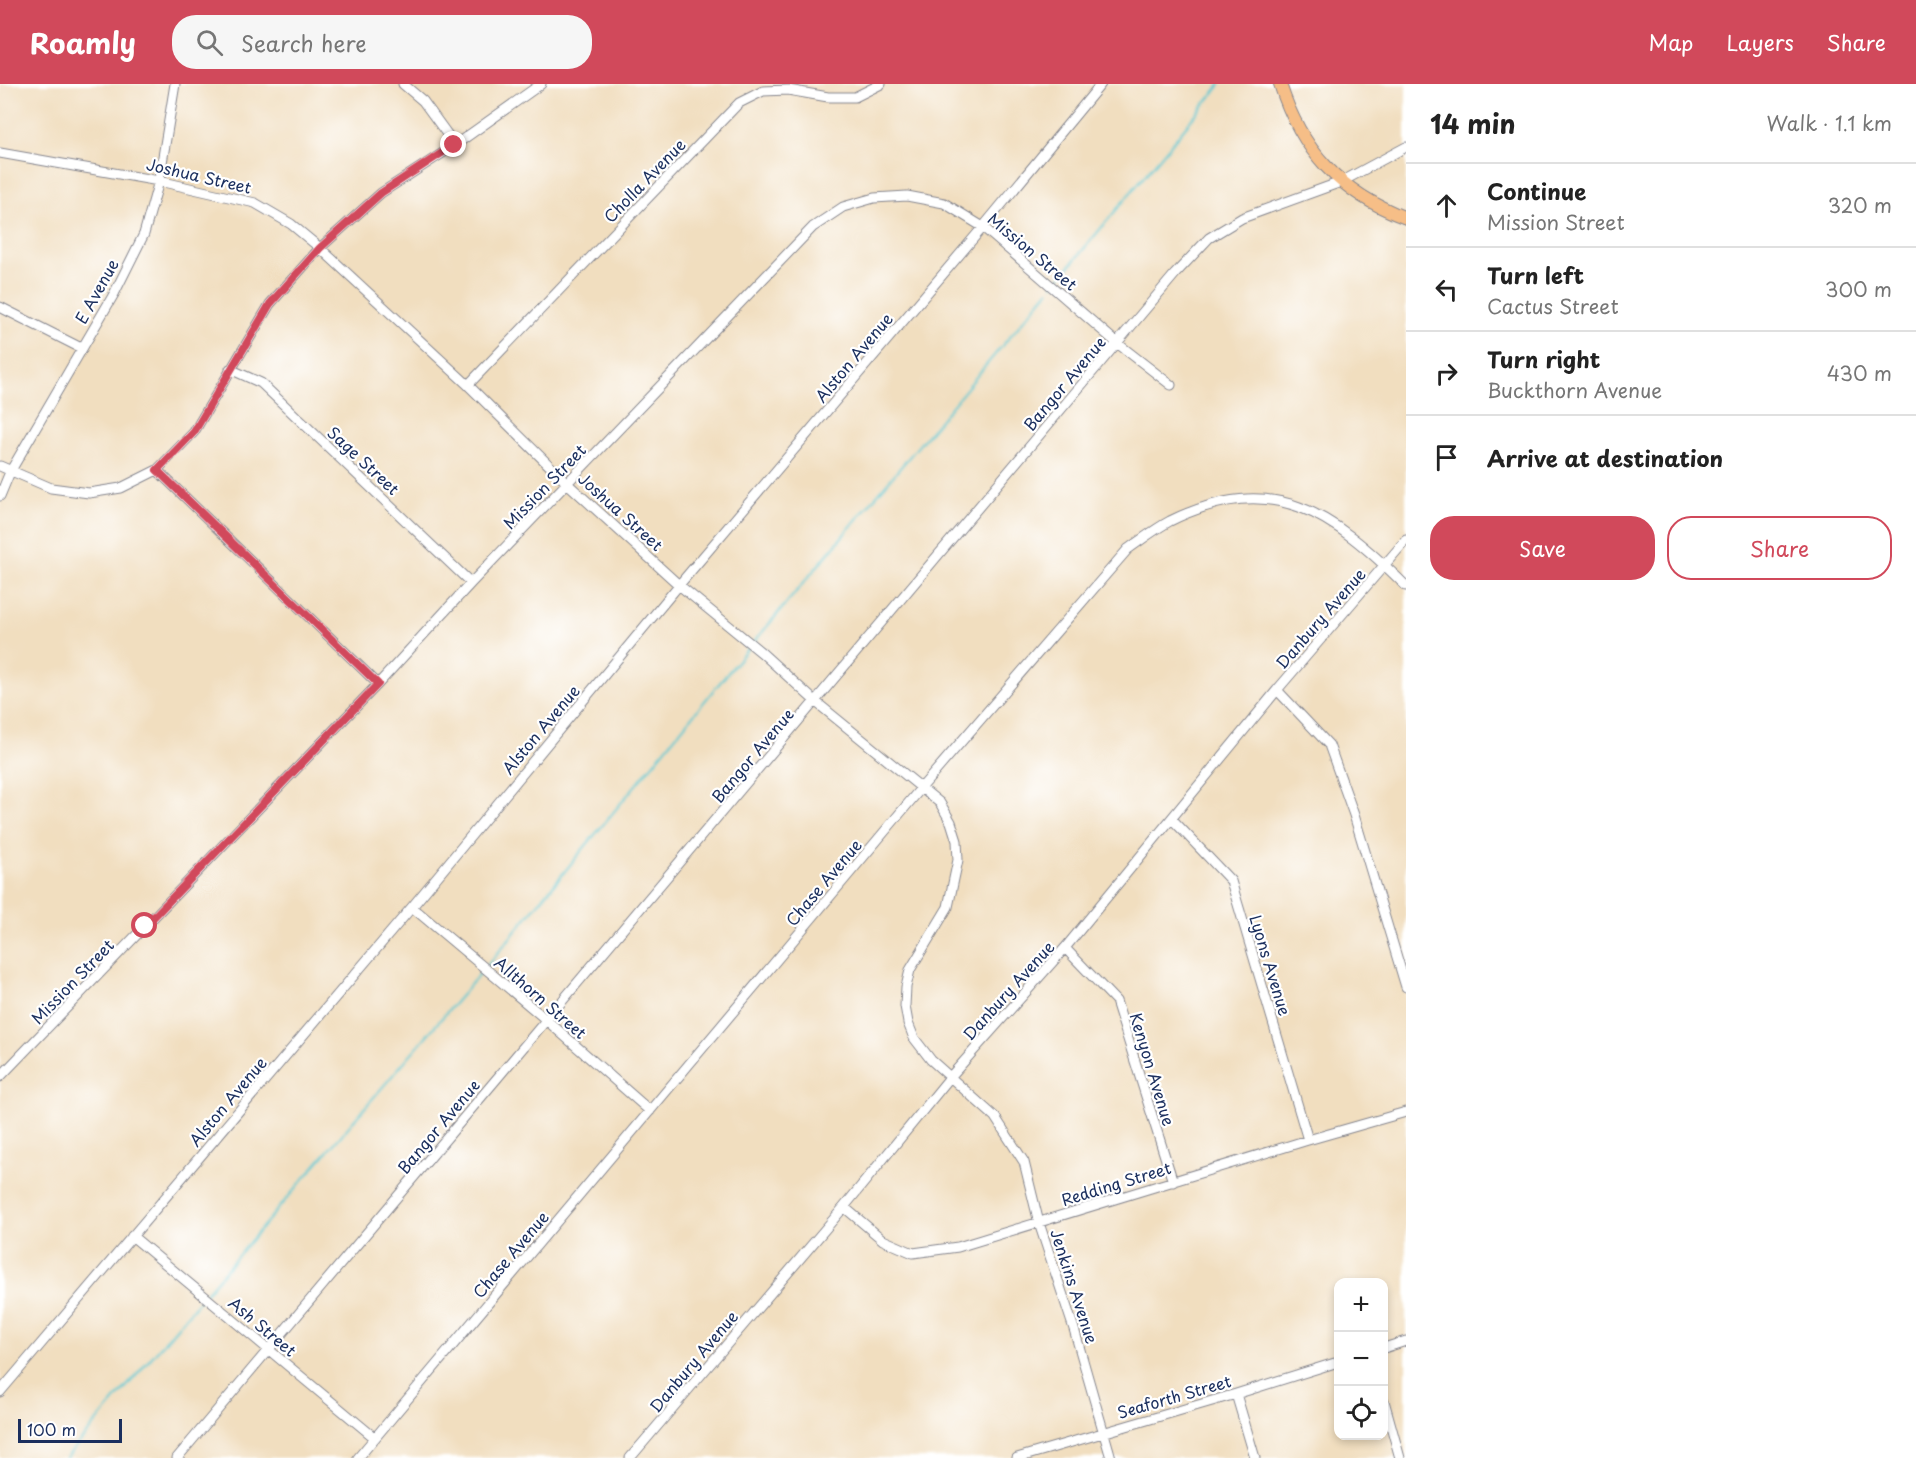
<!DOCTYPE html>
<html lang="en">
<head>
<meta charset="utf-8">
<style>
  body { margin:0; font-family:"Playpen Sans",sans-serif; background:#f6f6f6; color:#222 }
  .controls { position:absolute; right:18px; bottom:18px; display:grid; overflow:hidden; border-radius:12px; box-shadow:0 3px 9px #0003 }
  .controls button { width:54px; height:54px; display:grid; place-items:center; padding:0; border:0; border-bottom:2px solid #e0e0e0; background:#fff; color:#222; font:30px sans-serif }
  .scale { position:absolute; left:18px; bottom:15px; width:104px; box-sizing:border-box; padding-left:6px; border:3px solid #1b2f5e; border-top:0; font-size:16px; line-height:21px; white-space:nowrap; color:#1b2f5e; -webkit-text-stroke:4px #fff; paint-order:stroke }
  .stop { position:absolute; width:18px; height:18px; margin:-14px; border:4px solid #d1495b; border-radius:50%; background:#fff }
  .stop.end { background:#d1495b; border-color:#fff; box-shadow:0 2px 6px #0008 }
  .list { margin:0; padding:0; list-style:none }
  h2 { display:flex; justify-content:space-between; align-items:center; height:78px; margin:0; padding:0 24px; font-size:26px }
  h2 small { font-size:20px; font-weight:400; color:#767676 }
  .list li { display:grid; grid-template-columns:39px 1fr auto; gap:18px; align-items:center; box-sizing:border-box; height:84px; padding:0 24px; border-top:2px solid #e0e0e0 }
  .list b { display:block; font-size:22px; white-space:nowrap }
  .list p { margin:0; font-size:20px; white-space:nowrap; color:#767676 }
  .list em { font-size:20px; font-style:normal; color:#767676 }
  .actions { display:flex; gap:12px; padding:18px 24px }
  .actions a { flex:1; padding:14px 0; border:2px solid #d1495b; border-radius:24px; text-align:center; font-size:21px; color:#d1495b }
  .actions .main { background:#d1495b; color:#fff }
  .icon { flex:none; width:33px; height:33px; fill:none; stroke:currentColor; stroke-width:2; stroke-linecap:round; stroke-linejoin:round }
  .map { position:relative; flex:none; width:1406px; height:1374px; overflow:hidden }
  header { display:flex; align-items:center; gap:36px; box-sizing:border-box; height:84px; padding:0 30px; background:#d1495b; color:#fff }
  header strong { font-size:28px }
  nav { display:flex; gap:33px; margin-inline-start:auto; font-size:21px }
  .search { width:420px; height:54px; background:#f6f6f6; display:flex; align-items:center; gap:15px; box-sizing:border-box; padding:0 21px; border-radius:24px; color:#767676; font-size:22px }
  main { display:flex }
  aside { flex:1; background:#fff }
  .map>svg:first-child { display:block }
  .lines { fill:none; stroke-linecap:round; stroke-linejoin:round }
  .stream { stroke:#5bc7d2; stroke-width:2 }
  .minor-casing { stroke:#86868e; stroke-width:11 }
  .major-casing { stroke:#86868e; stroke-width:14 }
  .minor { stroke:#fff; stroke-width:9 }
  .major { stroke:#f6be87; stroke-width:12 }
  .route { stroke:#d1495b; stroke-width:8 }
  .labels { text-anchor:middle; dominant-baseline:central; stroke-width:4.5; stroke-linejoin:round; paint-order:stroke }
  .street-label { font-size:16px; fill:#1b2f5e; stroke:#fff }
</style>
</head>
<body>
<header>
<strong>Roamly</strong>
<div class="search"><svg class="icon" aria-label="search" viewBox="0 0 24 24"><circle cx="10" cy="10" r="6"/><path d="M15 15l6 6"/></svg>Search here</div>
<nav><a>Map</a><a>Layers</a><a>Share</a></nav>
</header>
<main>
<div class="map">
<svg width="1406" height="1374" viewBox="0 0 1406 1374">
  <rect width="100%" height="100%" fill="#fff"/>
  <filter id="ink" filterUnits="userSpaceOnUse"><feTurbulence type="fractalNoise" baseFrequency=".0167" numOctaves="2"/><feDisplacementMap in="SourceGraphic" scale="12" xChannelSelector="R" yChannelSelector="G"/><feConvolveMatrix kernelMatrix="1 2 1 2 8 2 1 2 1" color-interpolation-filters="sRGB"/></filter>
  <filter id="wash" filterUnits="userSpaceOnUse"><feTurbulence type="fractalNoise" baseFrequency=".008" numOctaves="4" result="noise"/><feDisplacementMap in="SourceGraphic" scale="24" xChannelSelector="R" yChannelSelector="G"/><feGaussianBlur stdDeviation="1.35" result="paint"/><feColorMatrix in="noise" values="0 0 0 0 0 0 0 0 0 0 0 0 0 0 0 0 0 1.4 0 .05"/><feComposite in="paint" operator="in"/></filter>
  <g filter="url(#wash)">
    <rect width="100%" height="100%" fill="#f1debf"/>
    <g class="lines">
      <!-- stream -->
      <path class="stream" d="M1053,202L1221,0
        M754,558L1049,206
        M487,882L750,562
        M205,1210L483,886
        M66,1374L202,1214"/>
    </g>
  </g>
  <g filter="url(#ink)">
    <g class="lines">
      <defs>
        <path id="minor" d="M403,0L423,17L455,61
          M0,69L159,97L255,119L291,140L320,164L468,301L568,400L679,501L762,569L816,618L940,719L951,738L957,757L958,776L948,823L910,886L906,903L905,922L908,939L914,954L931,976L995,1033L1024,1078L1039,1139L1074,1245L1111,1374
          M0,223L81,264
          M230,285L261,299L471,499
          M468,301L739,19L763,7L788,6L828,13H855L881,0
          M0,382L51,404L89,409L121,404L157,386L194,348L270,220L320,164L381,109L455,61L541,0
          M157,386L378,600
          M0,412L10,388L114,210L144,150L159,97L175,0
          M1277,606L1329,661L1354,731L1406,903
          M1172,735L1231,797L1308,1056
          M412,823L543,933L650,1027
          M1065,864L1116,917L1173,1098
          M0,993L378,600L471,499L813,143L843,123L874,114L907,112L944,119L983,143L1117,259L1171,301
          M844,1123L883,1156L913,1169L958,1163L1308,1056L1406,1028
          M132,1152L375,1354
          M1384,1264L1406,1257
          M0,1308L412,823L679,501L983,143L1101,0
          M1236,1310L1255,1374
          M1384,1317L1400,1374
          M177,1374L1175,190L1209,154L1242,134L1341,98L1406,63
          M358,1374L922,703L1128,465C1141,456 1155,445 1170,437C1274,386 1332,429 1406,502
          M630,1374L844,1123L951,992L1065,864L1277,606L1406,456
          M1017,1374L1236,1310L1338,1278"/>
        <path id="major" d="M1280,0C1301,66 1340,109 1406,134"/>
      </defs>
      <!-- minor casing -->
      <use href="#minor" class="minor-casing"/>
      <!-- major casing -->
      <use href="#major" class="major-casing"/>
      <!-- minor -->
      <use href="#minor" class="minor"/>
      <!-- major -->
      <use href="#major" class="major"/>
    </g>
  </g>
  <g class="lines" filter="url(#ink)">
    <!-- route -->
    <path class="route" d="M145,842L378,600L157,386L194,348L270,220L320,164L381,109L454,61"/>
  </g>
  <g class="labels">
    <!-- street labels -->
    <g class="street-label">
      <text transform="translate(199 91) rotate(13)">Joshua Street</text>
      <text transform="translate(644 96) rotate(-46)">Cholla Avenue</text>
      <text transform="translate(1033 167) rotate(40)">Mission Street</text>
      <text transform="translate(96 207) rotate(-61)">E Avenue</text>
      <text transform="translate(853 273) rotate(-50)">Alston Avenue</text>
      <text transform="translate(1064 299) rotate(-50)">Bangor Avenue</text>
      <text transform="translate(364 376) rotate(43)">Sage Street</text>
      <text transform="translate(544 402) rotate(-46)">Mission Street</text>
      <text transform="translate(621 427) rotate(42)">Joshua Street</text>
      <text transform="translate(1320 534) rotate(-49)">Danbury Avenue</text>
      <text transform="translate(540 645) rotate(-50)">Alston Avenue</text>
      <text transform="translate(752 671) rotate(-50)">Bangor Avenue</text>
      <text transform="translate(823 798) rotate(-50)">Chase Avenue</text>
      <text transform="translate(1271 881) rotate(73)">Lyons Avenue</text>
      <text transform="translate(72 897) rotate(-46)">Mission Street</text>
      <text transform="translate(1008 906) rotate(-48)">Danbury Avenue</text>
      <text transform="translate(541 913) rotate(41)">Allthorn Street</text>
      <text transform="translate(1153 985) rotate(73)">Kenyon Avenue</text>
      <text transform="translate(227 1017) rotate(-50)">Alston Avenue</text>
      <text transform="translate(438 1042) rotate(-50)">Bangor Avenue</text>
      <text transform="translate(1116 1099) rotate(-17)">Redding Street</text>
      <text transform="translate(510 1170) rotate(-50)">Chase Avenue</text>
      <text transform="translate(1075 1202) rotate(72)">Jenkins Avenue</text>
      <text transform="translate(263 1242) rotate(40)">Ash Street</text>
      <text transform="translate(693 1277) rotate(-50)">Danbury Avenue</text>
      <text transform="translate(1174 1312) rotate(-16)">Seaforth Street</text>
    </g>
  </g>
</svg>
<div class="controls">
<button>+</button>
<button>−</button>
<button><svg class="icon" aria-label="locate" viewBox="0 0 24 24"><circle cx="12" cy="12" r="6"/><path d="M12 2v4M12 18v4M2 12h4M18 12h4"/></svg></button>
</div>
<div class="scale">100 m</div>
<div class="stop" style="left:145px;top:842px"></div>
<div class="stop end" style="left:454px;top:61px"></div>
</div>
<aside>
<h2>14 min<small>Walk · 1.1 km</small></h2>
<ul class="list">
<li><svg class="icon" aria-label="ahead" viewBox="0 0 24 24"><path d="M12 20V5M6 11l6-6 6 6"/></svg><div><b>Continue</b><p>Mission Street</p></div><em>320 m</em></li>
<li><svg class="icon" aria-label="left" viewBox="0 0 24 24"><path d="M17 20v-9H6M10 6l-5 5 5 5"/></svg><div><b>Turn left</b><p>Cactus Street</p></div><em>300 m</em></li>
<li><svg class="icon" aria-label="right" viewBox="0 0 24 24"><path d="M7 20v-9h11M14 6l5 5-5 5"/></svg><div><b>Turn right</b><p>Buckthorn Avenue</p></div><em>430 m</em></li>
<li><svg class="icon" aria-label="arrive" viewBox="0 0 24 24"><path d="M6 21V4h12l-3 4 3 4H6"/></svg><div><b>Arrive at destination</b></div></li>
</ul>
<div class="actions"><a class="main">Save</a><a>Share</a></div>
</aside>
</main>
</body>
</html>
